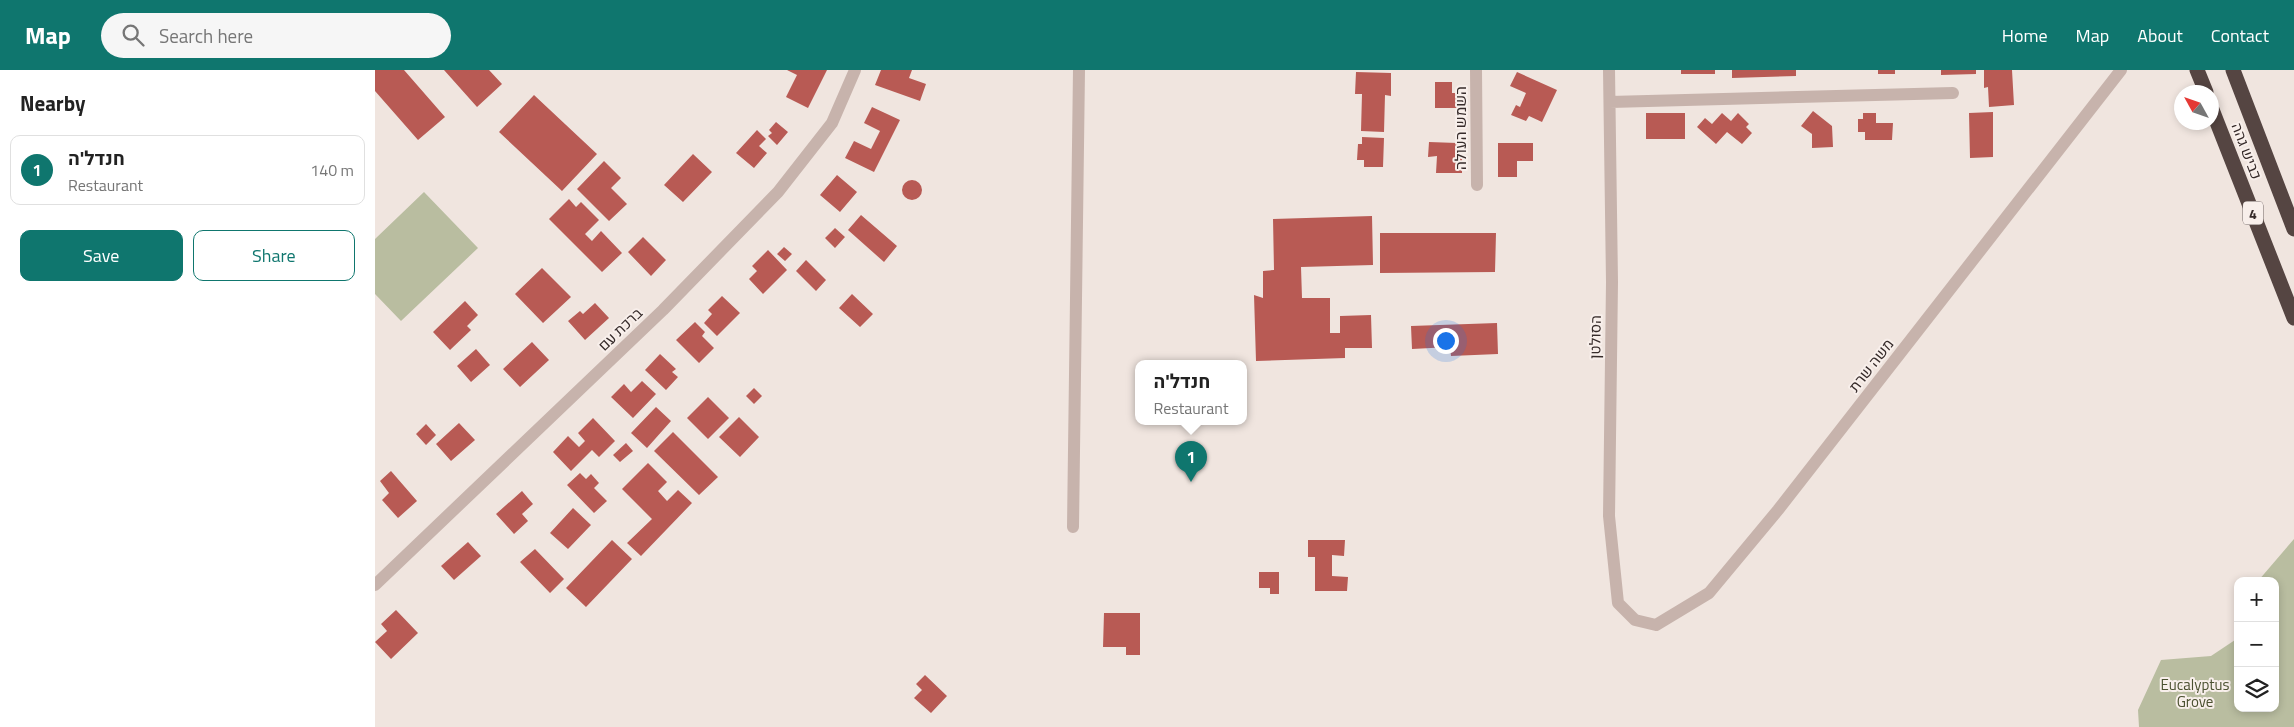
<!DOCTYPE html>
<html lang="en">
<head>
<meta charset="utf-8">
<style>
  body { margin:0; font-family:"Titillium Web",Heebo,sans-serif; background:#f6f6f6; color:#222 }
  .controls { position:absolute; right:15px; bottom:15px; display:grid; overflow:hidden; border-radius:10px; box-shadow:0 2px 8px #0003 }
  .controls button { width:45px; height:45px; display:grid; place-items:center; padding:0; border:0; border-bottom:1px solid #e0e0e0; background:#fff; color:#222; font:25px sans-serif }
  .compass { position:absolute; left:1799px; top:15px; width:45px; height:45px; border-radius:50%; background:#fff; box-shadow:0 2px 8px #0003; rotate:310deg }
  .you { position:absolute; left:1070px; top:270px; width:18px; height:18px; margin:-12px; border:4px solid #fff; border-radius:50%; background:#1a73e8; box-shadow:0 0 0 8px #1a73e833 }
  .badge { display:grid; place-items:center; width:32px; height:32px; border-radius:50%; background:#0f766e; color:#fff; font-size:16px; font-weight:700 }
  .pin { position:absolute; translate:-50% -41px; filter:drop-shadow(0 1px 2px #0008) }
  .pin::after { content:''; position:absolute; top:26px; width:18px; height:15px; background:inherit; clip-path:polygon(0 0,100% 0,50% 100%) }
  .popup { position:absolute; left:760px; top:290px; width:112px; height:65px; box-sizing:border-box; display:grid; place-content:center; border-radius:10px; background:#fff; filter:drop-shadow(0 1px 4px #0005); font-size:16px; white-space:nowrap; color:#767676 }
  .popup b { font-size:19px; color:#222 }
  .popup::after { content:''; position:absolute; left:50%; top:100%; margin-left:-10px; border:10px solid transparent; border-top-color:#fff }
  .list { margin:0; padding:0; list-style:none }
  h2 { display:flex; justify-content:space-between; align-items:center; height:65px; margin:0; padding:0 20px; font-size:21px }
  h2 small { font-size:16px; font-weight:400; color:#767676 }
  .list li { display:grid; grid-template-columns:32px 1fr auto; gap:15px; align-items:center; box-sizing:border-box; height:70px; margin:0 10px 10px; padding:0 10px; border:1px solid #e0e0e0; border-radius:10px }
  .list b { display:block; font-size:19px; white-space:nowrap }
  .list p { margin:0; font-size:16px; white-space:nowrap; color:#767676 }
  .list em { font-size:16px; font-style:normal; color:#767676 }
  .actions { display:flex; gap:10px; padding:15px 20px }
  .actions a { flex:1; padding:11px 0; border:1px solid #0f766e; border-radius:10px; text-align:center; font-size:18px; color:#0f766e }
  .actions .main { background:#0f766e; color:#fff }
  .icon { flex:none; width:28px; height:28px; fill:none; stroke:currentColor; stroke-width:2; stroke-linecap:round; stroke-linejoin:round }
  .map { position:relative; flex:none; width:1919px; height:657px; overflow:hidden }
  header { display:flex; align-items:center; gap:30px; box-sizing:border-box; height:70px; padding:0 25px; background:#0f766e; color:#fff }
  header strong { font-size:24px }
  nav { display:flex; gap:28px; margin-inline-start:auto; font-size:18px }
  .search { width:350px; height:45px; background:#f6f6f6; display:flex; align-items:center; gap:12px; box-sizing:border-box; padding:0 18px; border-radius:28px; color:#767676; font-size:19px }
  main { display:flex }
  aside { flex:1; background:#fff }
  .map>svg:first-child { display:block }
  .green { fill:#b9bda0 }
  .building { fill:#b85a54 }
  .lines { fill:none; stroke-linecap:round; stroke-linejoin:round }
  .minor { stroke:#c7b3ac; stroke-width:12 }
  .highway { stroke:#554542; stroke-width:15 }
  .labels { text-anchor:middle; dominant-baseline:central; stroke-width:4; stroke-linejoin:round; paint-order:stroke }
  .shield { fill:#f8efeb; stroke:#706664; stroke-width:1 }
  .shield-label { font-size:14px; font-weight:bold; fill:#362b2a }
  .street-label { font-size:15px; fill:#362b2a; stroke:#f8efeb }
  .park-label { font-size:15px; fill:#4b5130; stroke:#f8efeb }
</style>
</head>
<body>
<header>
<strong>Map</strong>
<div class="search"><svg class="icon" aria-label="search" viewBox="0 0 24 24"><circle cx="10" cy="10" r="6"/><path d="M15 15l6 6"/></svg>Search here</div>
<nav><a>Home</a><a>Map</a><a>About</a><a>Contact</a></nav>
</header>
<main>
<aside>
<h2>Nearby<small></small></h2>
<ul class="list">
<li><span class="badge">1</span><div><b>חנדל'ה</b><p>Restaurant</p></div><em>140 m</em></li>
</ul>
<div class="actions"><a class="main">Save</a><a>Share</a></div>
</aside>
<div class="map">
<svg width="1919" height="657" viewBox="0 0 1919 657">
  <rect width="100%" height="100%" fill="#f0e5df"/>
  <!-- green -->
  <path class="green" d="M49,122L103,178L26,251L0,224V169Z
    M1919,469V657H1764L1763,640L1786,590L1836,586L1863,568V638H1900V511H1883Z"/>
  <!-- building -->
  <path class="building" d="M0,0H29L70,47L43,70L0,21Z
    M69,0H114L127,14L102,37Z
    M412,0H452L433,38L411,27L422,5Z
    M506,0H537L534,8L551,14L545,31L500,15Z
    M1306,0H1340V4H1306Z
    M1357,0H1421V6L1357,8Z
    M1503,0H1520V4H1503Z
    M1566,0H1601V4L1566,5Z
    M1609,0H1637L1639,35L1614,37L1613,17L1609,18Z
    M981,2L1016,3V26L1010,25L1009,62L986,61L987,24H980Z
    M1142,2L1182,20L1167,52L1154,46L1151,51L1136,45L1141,35L1145,37L1151,23L1135,16Z
    M1060,12H1077V23H1084V38H1060Z
    M159,25L222,84L187,121L124,62Z
    M497,37L525,50L499,102L470,88L479,71L496,79L505,61L489,53Z
    M1438,41L1457,56L1458,77L1437,78V64L1426,56Z
    M1618,42V87L1595,88L1594,43Z
    M1271,43H1310V69H1271Z
    M1347,43L1356,51L1363,43L1374,54L1371,57L1377,63L1367,74L1352,62L1341,74L1322,57L1330,48L1337,54Z
    M1488,43H1501V53H1518L1517,70H1490V62H1483V49H1488Z
    M401,52L413,62L402,75L393,66L397,63L394,60Z
    M382,60L391,69L384,76L392,83L379,98L361,83Z
    M987,67L1009,68L1008,97H989V90H982L983,74H987Z
    M1054,72L1082,73V87H1087V103H1061L1062,86L1053,87Z
    M1123,73H1158V91H1142V107H1123Z
    M318,84L337,102L308,132L289,115Z
    M229,91L246,108L236,118L252,134L234,151L202,119Z
    M462,105L482,122L465,142L445,125Z
    M527 120a10 10 0 1 1 20 0a10 10 0 1 1-20 0Z
    M194,129L201,137L206,132L224,150L210,164L217,171L226,161L247,183L227,202L174,149Z
    M486,145L522,176L509,192L473,160Z
    M997,146L998,195L926,197L927,228H955V263H965V246L996,245L997,278H970V288L881,291L879,225L888,228V201L899,200L898,149Z
    M460,158L470,167L460,178L450,168Z
    M1005,163H1121L1120,202L1005,203Z
    M268,167L291,190L276,206L253,182Z
    M409,177L417,184L410,191L402,184Z
    M393,180L412,200L388,224L374,209L382,201L377,196Z
    M431,190L451,210L441,221L421,201Z
    M167,198L196,227L168,253L140,224Z
    M477,224L498,244L485,257L464,238Z
    M347,226L365,243L342,266L329,253L337,244L333,240Z
    M90,231L103,245L92,256L96,260L75,280L58,262Z
    M220,233L234,248L210,270L193,251L205,241L208,244Z
    M320,252L330,262L327,266L339,278L324,293L301,270Z
    M1122,253L1123,284L1076,286L1075,277L1037,279L1036,256Z
    M157,272L174,290L145,317L128,299Z
    M101,279L115,295L96,312L82,296Z
    M285,284L301,299L297,302L303,307L291,320L270,300Z
    M267,311L281,324L258,348L236,327L249,314L256,322Z
    M379,318L387,326L379,334L371,326Z
    M333,327L354,348L333,369L312,348Z
    M281,337L296,351L272,378L256,363Z
    M364,347L384,367L365,387L344,367Z
    M218,348L240,371L224,387L217,380L196,401L178,382L193,366L204,377L210,371L203,363Z
    M84,353L100,370L76,391L61,374Z
    M51,354L61,365L51,375L41,364Z
    M298,362L343,407L324,425L279,381Z
    M251,373L258,381L245,392L238,385Z
    M273,393L292,412L283,421L292,431L303,420L317,433L266,486L252,473L277,449L247,419Z
    M16,401L42,431L23,448L7,430L14,423L5,411Z
    M205,403L211,409L216,404L224,413L219,418L232,431L219,443L192,415Z
    M147,421L158,434L147,444L153,451L139,464L121,444Z
    M198,438L216,455L193,479L175,463Z
    M237,470L257,489L211,537L191,518Z
    M933,470H970L969,486L957,485V506L973,507L972,521H940V487H933Z
    M93,472L106,486L79,510L66,496Z
    M160,479L189,509L175,523L145,492Z
    M884,502H904V524H895V518H884Z
    M21,540L43,563L16,589L0,572L12,561L6,554Z
    M729,543H765V585H751V577H728Z
    M550,605L572,626L556,643L539,628L547,620L541,614Z"/>
  <g class="lines">
    <!-- minor -->
    <path class="minor" d="M1101,0L1102,115
      M1234,0L1237,212L1234,446L1243,533L1260,550L1281,555L1334,523L1403,440L1746,0
      M1235,32L1578,23
      M698,457L704,0
      M0,515L288,240L403,122L457,53L480,0"/>
    <!-- highway -->
    <path class="highway" d="M1822,0L1831,22
      M1858,0L1919,159
      M1836,37L1919,248"/>
  </g>
  <g class="labels">
    <!-- shield labels -->
    <rect class="shield" x="1868" y="131.5" width="20" height="23" rx="4"/>
    <g class="shield-label">
      <text x="1878" y="143">4</text>
    </g>
    <!-- street labels -->
    <g class="street-label">
      <text transform="translate(1085 58) rotate(-90)">השמש העולה</text>
      <text transform="translate(1872 81) rotate(69)">כביש גהה</text>
      <text transform="translate(245 259) rotate(-44)">ברכת עם</text>
      <text transform="translate(1220 267) rotate(-89)">הסולטן</text>
      <text transform="translate(1496 295) rotate(-52)">משה שרת</text>
    </g>
    <!-- park labels -->
    <g class="park-label">
      <text x="1820" y="614">Eucalyptus<tspan x="1820" dy="17">Grove</tspan></text>
    </g>
  </g>
</svg>
<div class="controls">
<button>+</button>
<button>−</button>
<button><svg class="icon" aria-label="layers" viewBox="0 0 24 24"><path d="M12 4l9 5-9 5-9-5zM3 14l9 5 9-5"/></svg></button>
</div>
<svg class="compass" viewBox="-18 -18 36 36"><path d="M0-13l5 13h-10z" fill="#e53935"/><path d="M0 13l5-13h-10z" fill="#767676"/></svg>
<div class="you"></div>
<div class="pin badge" style="left:816px;top:412px">1</div>
<div class="popup"><b>חנדל'ה</b>Restaurant</div>
</div>
</main>
</body>
</html>
